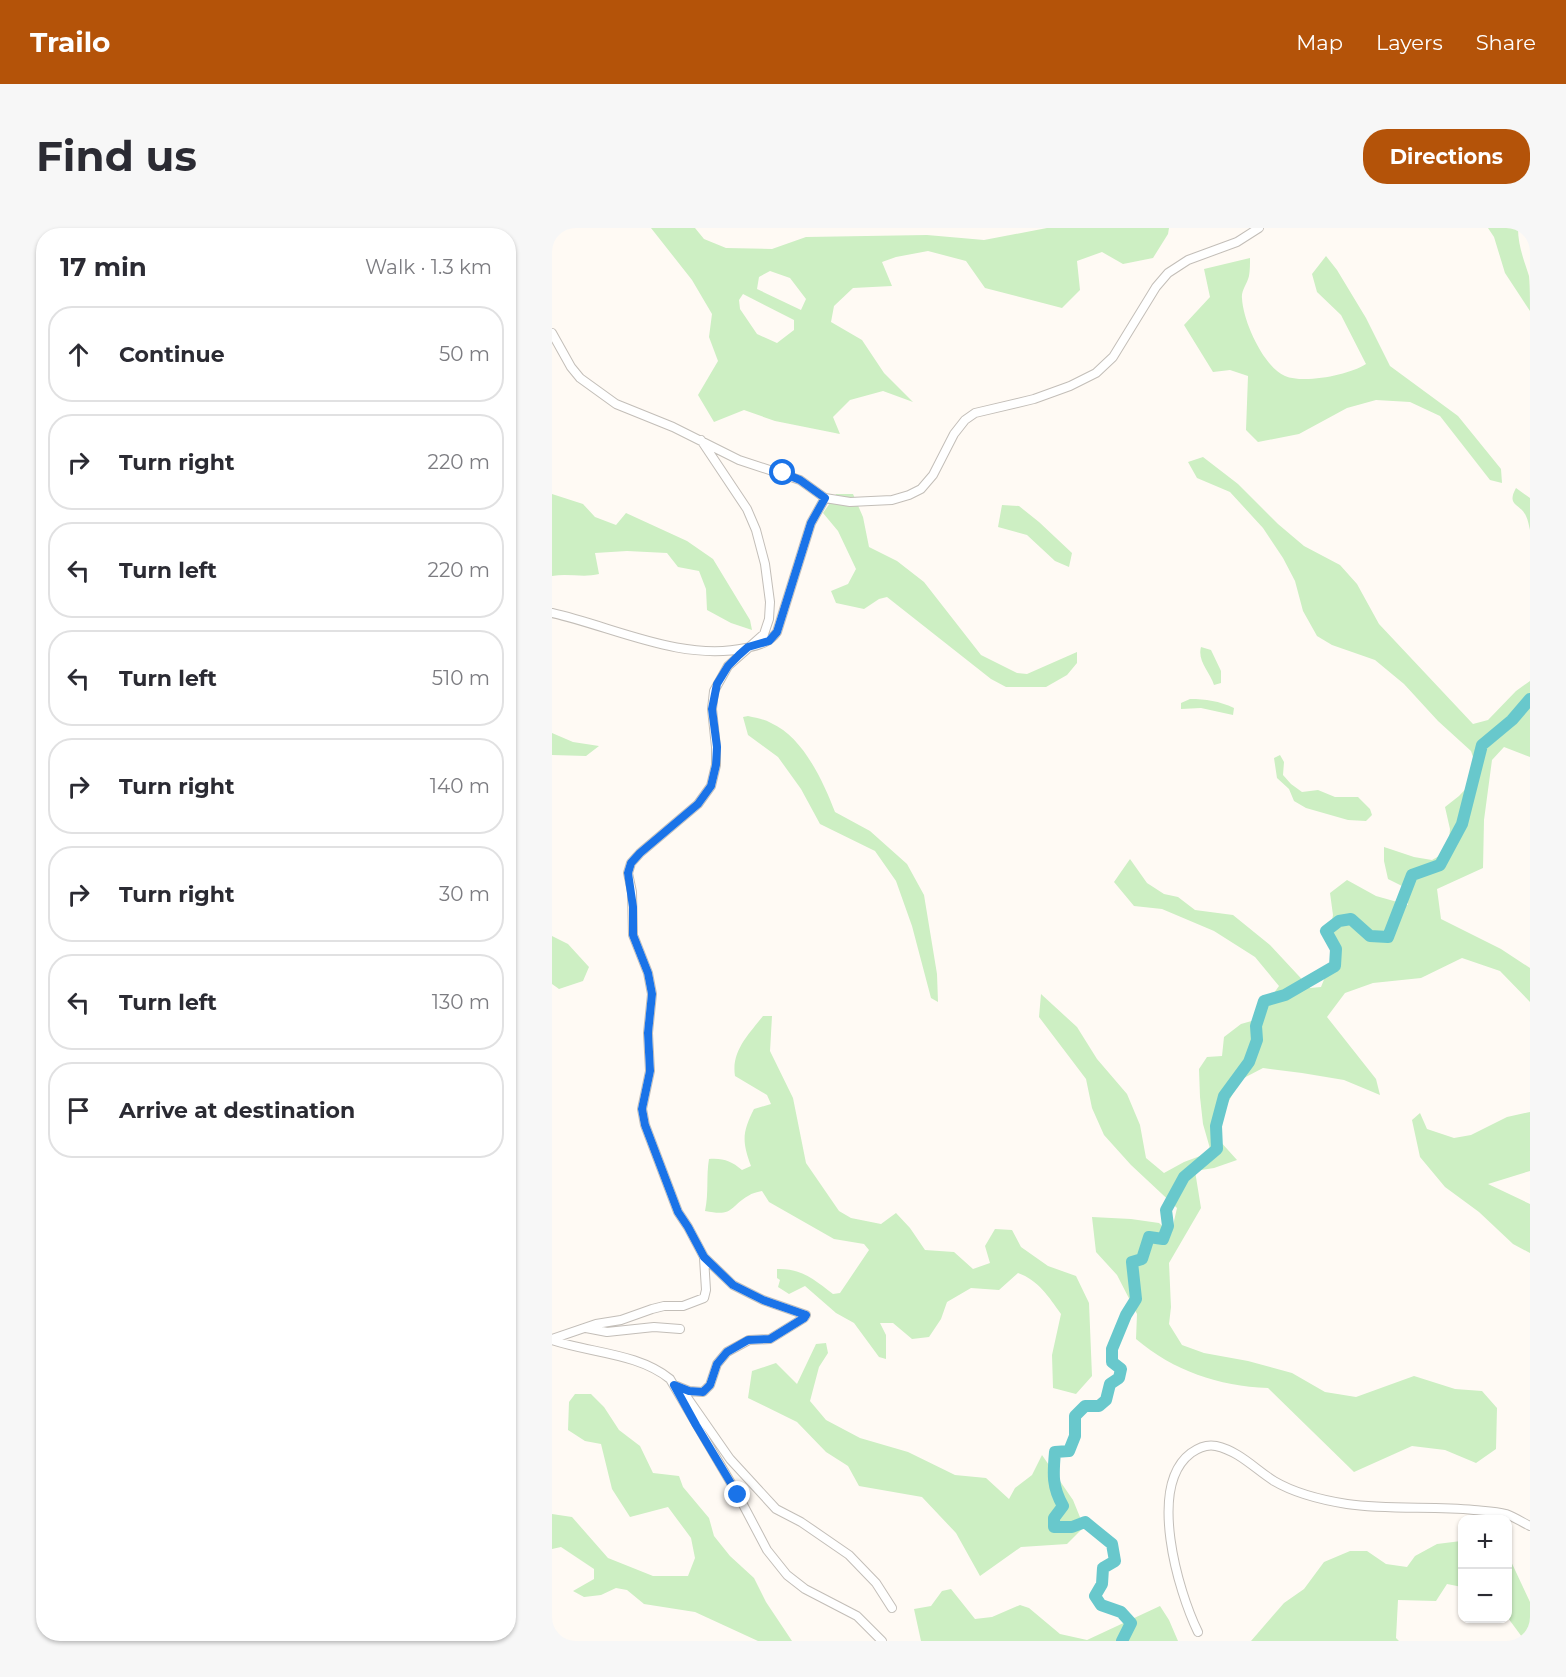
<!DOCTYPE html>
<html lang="en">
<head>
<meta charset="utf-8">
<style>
  body { margin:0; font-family:Montserrat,sans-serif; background:#f7f7f7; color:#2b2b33 }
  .controls { position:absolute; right:18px; bottom:18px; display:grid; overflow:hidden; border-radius:12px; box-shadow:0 2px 4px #0004 }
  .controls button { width:54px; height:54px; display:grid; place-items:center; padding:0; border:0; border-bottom:2px solid #e1e1e2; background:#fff; color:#2b2b33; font:30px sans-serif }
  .stop { position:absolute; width:18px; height:18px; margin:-14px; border:4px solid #1a73e8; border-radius:50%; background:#fff }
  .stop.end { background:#1a73e8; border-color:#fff; box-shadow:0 2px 6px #0008 }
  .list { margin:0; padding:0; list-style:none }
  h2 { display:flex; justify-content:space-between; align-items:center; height:78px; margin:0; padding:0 24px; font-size:26px }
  h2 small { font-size:20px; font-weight:400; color:#7c7c81 }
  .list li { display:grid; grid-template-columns:39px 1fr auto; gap:18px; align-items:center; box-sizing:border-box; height:96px; margin:0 12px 12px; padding:0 12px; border:2px solid #e1e1e2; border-radius:24px }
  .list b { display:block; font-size:22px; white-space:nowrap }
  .list em { font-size:20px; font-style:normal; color:#7c7c81 }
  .icon { flex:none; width:33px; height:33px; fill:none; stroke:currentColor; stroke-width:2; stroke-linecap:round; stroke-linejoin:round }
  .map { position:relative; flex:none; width:978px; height:1413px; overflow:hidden; border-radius:24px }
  header { display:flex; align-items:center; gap:36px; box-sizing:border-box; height:84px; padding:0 30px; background:#b45309; color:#fff }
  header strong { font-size:28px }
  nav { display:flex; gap:33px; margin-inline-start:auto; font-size:21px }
  .intro { display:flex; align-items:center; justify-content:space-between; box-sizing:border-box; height:144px; padding:0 36px }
  h1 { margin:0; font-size:42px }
  .button { padding:15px 27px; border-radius:24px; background:#b45309; color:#fff; font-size:21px; font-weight:700 }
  main { display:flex; gap:36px; padding:0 36px }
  aside { flex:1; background:#fff; border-radius:24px; box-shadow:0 2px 4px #0004 }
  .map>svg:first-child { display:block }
  .green { fill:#cdefc3; fill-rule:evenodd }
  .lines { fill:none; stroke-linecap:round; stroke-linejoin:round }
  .river { stroke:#68c8cc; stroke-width:12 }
  .minor-casing { stroke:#c3beb8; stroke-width:10 }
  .minor { stroke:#fff; stroke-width:8 }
  .route { stroke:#1a73e8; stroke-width:8 }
</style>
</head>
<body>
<header>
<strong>Trailo</strong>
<nav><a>Map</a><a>Layers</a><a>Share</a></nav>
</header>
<div class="intro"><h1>Find us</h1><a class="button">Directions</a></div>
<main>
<aside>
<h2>17 min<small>Walk · 1.3 km</small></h2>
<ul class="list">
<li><svg class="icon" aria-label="ahead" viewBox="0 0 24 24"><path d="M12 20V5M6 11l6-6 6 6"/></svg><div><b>Continue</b></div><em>50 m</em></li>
<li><svg class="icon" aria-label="right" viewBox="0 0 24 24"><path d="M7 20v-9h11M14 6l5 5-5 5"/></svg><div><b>Turn right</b></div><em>220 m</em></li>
<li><svg class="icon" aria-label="left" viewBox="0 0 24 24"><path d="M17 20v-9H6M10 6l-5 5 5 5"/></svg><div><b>Turn left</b></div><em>220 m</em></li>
<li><svg class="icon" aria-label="left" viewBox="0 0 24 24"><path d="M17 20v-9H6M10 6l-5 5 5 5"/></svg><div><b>Turn left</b></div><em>510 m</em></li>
<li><svg class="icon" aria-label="right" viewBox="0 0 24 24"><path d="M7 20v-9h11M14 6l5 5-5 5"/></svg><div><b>Turn right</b></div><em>140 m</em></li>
<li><svg class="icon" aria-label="right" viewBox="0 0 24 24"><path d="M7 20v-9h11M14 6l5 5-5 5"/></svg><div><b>Turn right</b></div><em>30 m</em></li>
<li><svg class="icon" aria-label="left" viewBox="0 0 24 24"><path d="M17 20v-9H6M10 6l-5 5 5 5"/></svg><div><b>Turn left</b></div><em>130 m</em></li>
<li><svg class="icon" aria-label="arrive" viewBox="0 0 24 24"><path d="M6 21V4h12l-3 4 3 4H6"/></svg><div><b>Arrive at destination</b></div></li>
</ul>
</aside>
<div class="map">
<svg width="978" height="1413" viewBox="0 0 978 1413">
  <rect width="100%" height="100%" fill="#fffaf4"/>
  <!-- green -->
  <path class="green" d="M99,0H143L152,11L174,20L220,21L254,9L375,7L432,12L495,0H617L616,6L601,30L571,36L550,24L525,33L528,62L510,80L433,60L414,33L376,23L344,29L330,34L340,58L301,60L282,78L279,94L310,112L332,145L361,174L331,163L298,172L281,189L288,206L223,193L192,182L162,194L146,167L166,133L157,109L160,86L140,52ZM218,43L238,50L254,71L249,82L205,61L207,49ZM191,66L242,92V102L225,115L205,106L188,81L187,72Z
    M936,0H966C966,18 972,32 977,48C978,58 978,73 978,83L953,45L942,9Z
    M774,28L785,42L814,90L838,138L906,188L949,241L950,255L938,252L888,188L858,174L824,172L795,180L747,206L706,214L694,202L696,148L678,142L661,144L632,97L658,69L652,41L698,30C698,36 698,42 697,48C695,56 689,63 690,70C691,94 712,139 733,148C752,156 797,147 814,136L789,87L765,64L760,46Z
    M651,229L686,256L726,296L752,318L788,337L805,356L827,396L921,496L936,492L964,463L978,453V529L952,519L940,532L932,592L931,640L885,661L889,691L949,721L978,740V774L948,743L910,730L869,750L821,755L793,765L775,789L824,851L828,867L792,852L750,845L711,840L688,852L670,886L667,912L685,932L662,940L643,943L649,980L617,1035L619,1079L617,1096L630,1117L652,1125L696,1133L740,1145L773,1164L804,1169L862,1148L903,1161L930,1163L945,1180L944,1221L924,1235L893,1222L860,1218L802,1244L716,1160C666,1158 622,1143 584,1111L585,1086L565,1047L544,1024L540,989L579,991L607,995L619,1006L625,980L579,937L552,907L540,880L534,851L487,789L489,766L525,799L545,831L575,866L588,897L594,930L612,945L632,934L659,924L651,896L648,869L647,841L655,829L670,828L672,809L689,796L710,790L714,776L727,758L703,729L662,703L610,681L582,678L562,654L578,631L595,655L612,666L626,669L643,682L681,687L718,717L758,760L769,759L781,729L776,714L781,687L778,665L795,652L824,668L856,677L854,660L836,651L832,633V619L862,629L880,632L896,623L898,601L893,579L907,568L921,553L924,538L919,523L886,493L852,456L823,432L780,417L765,408L751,383L743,353L731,330L711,300L678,264L645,250L636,234Z
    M964,260L978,270V302C977,298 976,292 974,288C968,275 954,278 964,260Z
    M0,266L31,276L43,289L64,297L74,285L135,313L161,331L198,392L200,402L179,395L155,382L154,361L147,343L126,339L115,325L75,323L43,325L47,346C31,350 16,345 0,348Z
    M284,266H301L311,289L317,319L345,333L372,354L429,427L465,445L475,446L525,424V435L515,447L494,459H454L439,451L335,369L327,371L312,381L284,375L279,363L296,356L304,341L286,303L271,285Z
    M450,277L467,278L487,294L520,325L517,339L503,333L475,307L446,299Z
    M649,419L659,422L669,443V455L662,457C658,444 645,433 649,419Z
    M638,471C654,471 667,473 682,480L681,487L649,480L629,481V475Z
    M196,488C204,490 212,491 219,495C251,509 271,553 283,584L318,603L355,636L372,667L385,746L386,774L379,770L360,698L344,653L323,623L268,596L249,561L226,529L196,507L191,489Z
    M0,505L21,514L47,518L34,528L0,527Z
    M728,527L732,534L731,547L739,556L750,564L766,562L783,569H806L818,581L820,587L814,593L796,592L754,580L742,573L737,561L725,550L722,530Z
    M0,708L16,716L37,739L31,753L7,761L0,756Z
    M211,788H220L218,823L241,870L254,935L287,983L299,990L329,996L344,985L358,1000L373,1022L402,1024L421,1041L438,1035L433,1018L443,1001L460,1002L469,1019L496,1038L524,1048L537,1075L540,1148L524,1166L501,1160L500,1127L509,1086C497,1069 486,1052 466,1045L447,1062L419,1060L395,1074L389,1091L377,1109L360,1111L341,1095H328L334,1107V1131L327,1129L302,1095L284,1085L253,1058L237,1066L226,1059L228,1052L225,1050V1041C249,1040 263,1052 281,1066L288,1065L317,1022L312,1016L282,1011L217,974L210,963C206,964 200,965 196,968C177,979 182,989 153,983C157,965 154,948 157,931C172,930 179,933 190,942L199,938C190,913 190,905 202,881L219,876L215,867L183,848C179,823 197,806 211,788Z
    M978,884V943L936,956L978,976V1025L961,1016L927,984L893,959L868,929L860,892L868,885L875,901L902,910L919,907L955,889Z
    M274,1115L276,1125L267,1139L258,1173L274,1192L308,1210L356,1224L403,1247L434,1250L457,1271L463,1260L480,1247L490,1227L521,1272L532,1299L515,1316L469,1319L428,1348L404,1305L370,1269L307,1258L296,1238L274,1224L245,1194L196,1170L200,1143L224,1135L245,1156L264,1116Z
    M23,1166H39L52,1179L67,1202L88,1218L101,1245L127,1248L131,1259L157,1290L162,1308L178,1328L202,1350L214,1374L240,1413H206L143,1384L92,1376L75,1362L64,1360L49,1367L32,1369L21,1363L42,1351V1341L9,1319L0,1321V1286L20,1289L56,1330L101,1348H136L143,1330L139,1310L116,1279L78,1289L60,1261L49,1216L33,1213L16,1202L17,1174Z
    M909,1313L910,1359L895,1356L884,1373L846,1372L844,1410L847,1413H699L732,1375L752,1361L772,1334L798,1323H815L834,1336L855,1339L863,1328L885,1316Z
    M956,1327L978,1374V1405L970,1409L956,1390Z
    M399,1361L423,1391L440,1389L468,1377L477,1380L508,1406L535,1412L608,1378L617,1392L626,1413H369L362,1381L379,1378L390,1363Z"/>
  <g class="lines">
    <!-- river -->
    <path class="river" d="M570,1413L579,1395L569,1384L549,1377L543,1368L550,1356L551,1340L563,1333L560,1316L533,1294L520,1299H502V1290L511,1278C500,1259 501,1246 503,1224L517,1223L523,1208V1188L533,1178H547L554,1172L558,1156L567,1150L569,1141L560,1134V1121L574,1087L584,1071L580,1034L590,1031L597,1009L611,1011L616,998L614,982L632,949L665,921L664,898L672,868L697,834L705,812L704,798L712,773L733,767L783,738L784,721L774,703L787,693L799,691L818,708L836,709L860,647L888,637L910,596L930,517L960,492L978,471"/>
    <defs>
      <path id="minor" d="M0,105L19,139L28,150L64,176L121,199L187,232L248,252L273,270L298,274L340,272L357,267L369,261L381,247L402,206L413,192L423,185L482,171L518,158L544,145L561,129L604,59L616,45L636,32L685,14L707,0
        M0,385C62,399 130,434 194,420C207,417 217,415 225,404L259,295L273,270
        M34,1100L55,1104L102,1099L128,1101
        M0,1111L44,1096L69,1092L100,1081L112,1078H131L152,1070L154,1062L152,1030
        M0,1112C38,1125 86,1125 118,1151L186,1267L215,1322L235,1347L253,1361L305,1388L330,1413
        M122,1157L137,1163L151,1164L158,1157L165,1136L175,1124L197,1112L218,1111L252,1090L254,1087L211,1072L181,1057L152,1029L136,999L126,984L93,897L90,881L98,843L96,805L100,766L96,745L81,707L80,664L76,645L79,635L88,625L146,576L159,558L164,537V519L160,481L162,463L176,438L212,406L217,391L218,374L213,336L204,302L195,281L149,212
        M130,1162L178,1231L224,1281L249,1294L297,1327L324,1355L340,1380
        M646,1404C626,1363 595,1258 639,1225C646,1220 655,1216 664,1218C687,1223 703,1241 722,1253C744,1266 770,1272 795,1276C837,1282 880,1278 922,1282C932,1283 944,1283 954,1286C962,1289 970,1294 978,1298"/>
    </defs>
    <!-- minor casing -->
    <use href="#minor" class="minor-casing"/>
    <!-- minor -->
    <use href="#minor" class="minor"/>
  </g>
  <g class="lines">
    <!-- route -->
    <path class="route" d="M186,1267L144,1197L122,1157L137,1163L151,1164L158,1157L165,1136L175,1124L196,1112L218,1111L252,1090L254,1087L211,1072L181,1057L152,1029L136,999L126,984L93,897L90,881L98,843L96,805L100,766L96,745L81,707V679L76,645L79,635L88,625L146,576L159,558L164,537L165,519L160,481L165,456L176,438L187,427L196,419L217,413L225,404L259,295L273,270L248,252L231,245"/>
  </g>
</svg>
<div class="controls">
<button>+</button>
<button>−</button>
</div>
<div class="stop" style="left:231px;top:245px"></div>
<div class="stop end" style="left:186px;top:1267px"></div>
</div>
</main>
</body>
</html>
